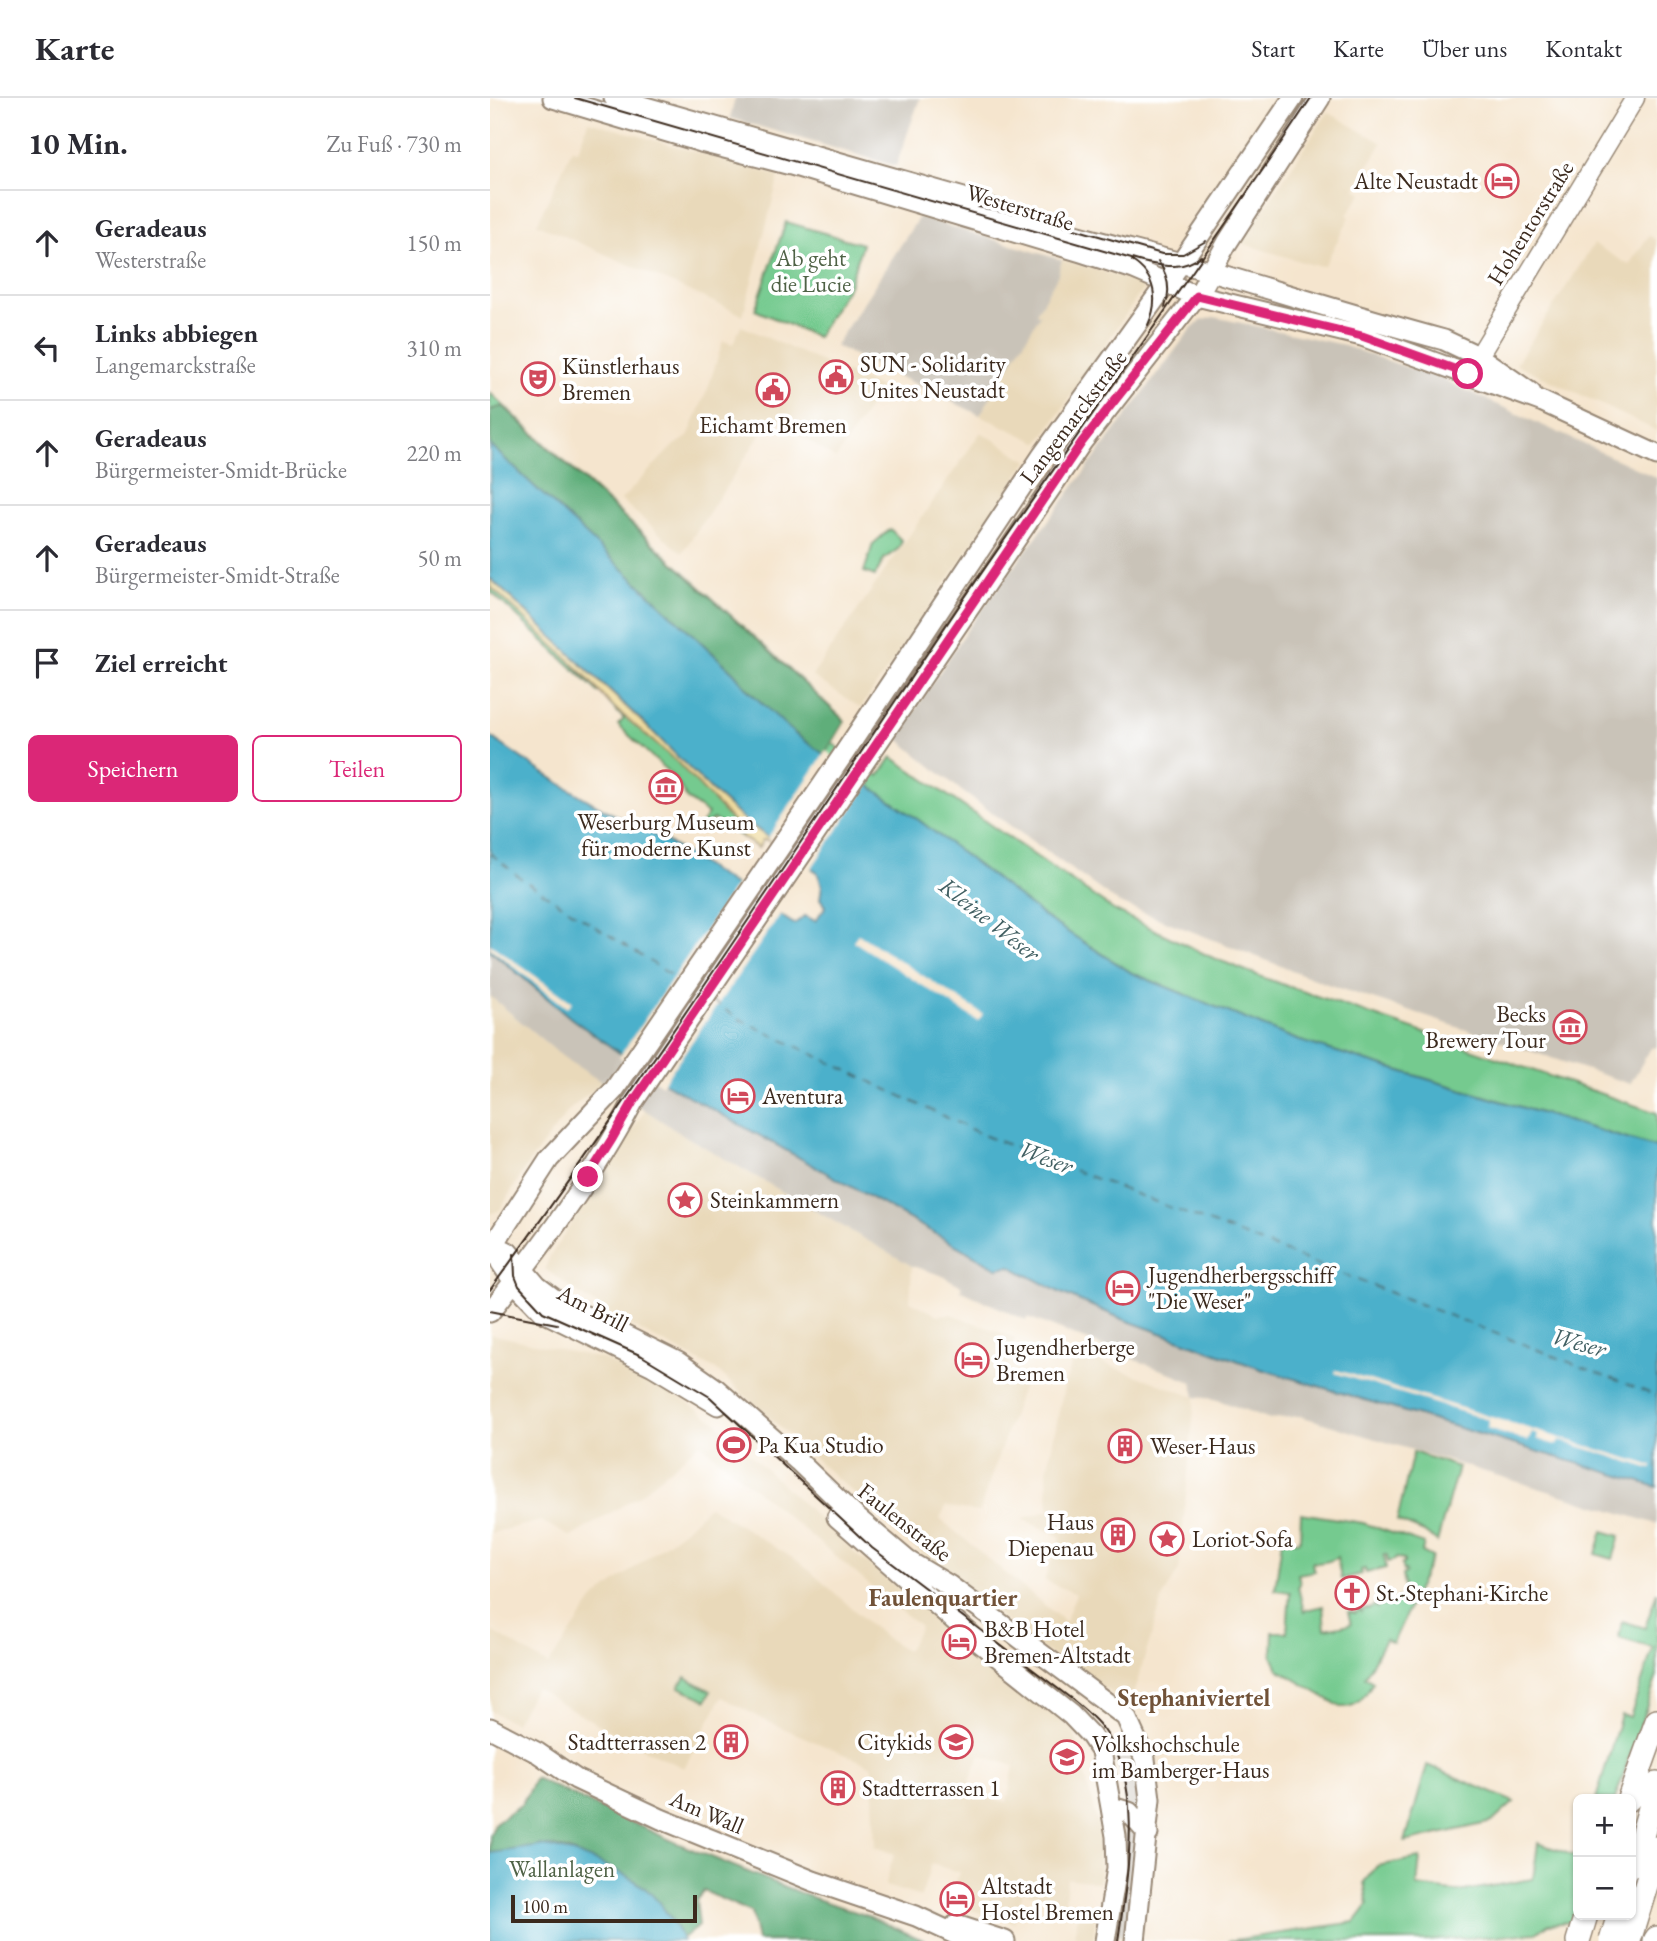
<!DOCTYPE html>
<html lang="de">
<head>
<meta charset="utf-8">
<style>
  body { margin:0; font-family:"EB Garamond",serif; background:#f7f7f7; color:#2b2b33 }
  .controls { position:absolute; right:21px; bottom:21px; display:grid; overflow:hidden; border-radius:10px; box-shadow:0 2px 5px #0004 }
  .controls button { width:63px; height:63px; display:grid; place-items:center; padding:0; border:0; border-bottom:2px solid #e1e1e2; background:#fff; color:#2b2b33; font:35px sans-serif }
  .scale { position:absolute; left:21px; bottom:18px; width:186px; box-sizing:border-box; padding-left:7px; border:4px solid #3b2a1e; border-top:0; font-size:19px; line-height:24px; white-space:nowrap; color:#3b2a1e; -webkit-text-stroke:5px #fff; paint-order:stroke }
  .stop { position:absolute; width:21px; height:21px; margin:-16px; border:5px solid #db2777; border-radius:50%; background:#fff }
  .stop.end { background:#db2777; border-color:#fff; box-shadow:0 2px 7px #0008 }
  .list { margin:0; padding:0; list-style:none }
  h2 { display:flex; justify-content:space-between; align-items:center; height:91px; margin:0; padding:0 28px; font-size:30px }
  h2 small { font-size:23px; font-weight:400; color:#7c7c81 }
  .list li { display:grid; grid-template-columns:46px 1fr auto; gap:21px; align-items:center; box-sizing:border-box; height:105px; padding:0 28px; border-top:2px solid #e1e1e2 }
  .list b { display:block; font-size:26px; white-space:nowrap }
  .list p { margin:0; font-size:23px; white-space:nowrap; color:#7c7c81 }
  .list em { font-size:23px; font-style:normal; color:#7c7c81 }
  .actions { display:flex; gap:14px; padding:21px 28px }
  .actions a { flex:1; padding:16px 0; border:2px solid #db2777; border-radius:10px; text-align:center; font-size:24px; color:#db2777 }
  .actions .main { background:#db2777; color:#fff }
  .icon { flex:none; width:38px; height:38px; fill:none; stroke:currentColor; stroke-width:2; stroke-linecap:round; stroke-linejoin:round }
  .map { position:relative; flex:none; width:1167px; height:1843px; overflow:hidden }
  header { display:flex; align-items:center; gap:42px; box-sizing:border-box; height:98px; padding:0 35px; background:#fff; border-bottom:2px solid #e1e1e2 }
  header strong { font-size:33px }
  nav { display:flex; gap:38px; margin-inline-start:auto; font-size:24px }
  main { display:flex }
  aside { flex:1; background:#fff }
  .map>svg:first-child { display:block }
  .built { fill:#e9d9ba; fill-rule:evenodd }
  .industrial { fill:#c9c3b8 }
  .green { fill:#74ca8f; stroke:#587a56; stroke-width:2; fill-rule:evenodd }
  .forest { fill:#5fae7a; stroke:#4d6c4c; stroke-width:2 }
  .sand { fill:#eeda9e; stroke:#94825e; stroke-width:2 }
  .water { fill:#4cb0cb; stroke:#446d74; stroke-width:2 }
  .pier { fill:#f5e5ce }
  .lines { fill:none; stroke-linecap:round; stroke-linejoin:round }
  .ferry { stroke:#426063; stroke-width:2; stroke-dasharray:9 7; stroke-linecap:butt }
  .tertiary-casing { stroke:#988876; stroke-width:21 }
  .secondary-casing { stroke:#988876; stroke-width:23 }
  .trunk-casing { stroke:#988876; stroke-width:26 }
  .tertiary { stroke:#fff; stroke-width:18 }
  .secondary { stroke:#fff; stroke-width:19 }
  .trunk { stroke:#fff; stroke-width:23 }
  .tram { stroke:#3b2a1e; stroke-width:2 }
  .trunk-bridge-casing { stroke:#988876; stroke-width:26; stroke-linecap:butt }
  .trunk-bridge { stroke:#fff; stroke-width:23 }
  .route { stroke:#db2777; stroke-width:9 }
  .labels { text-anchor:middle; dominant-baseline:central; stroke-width:7; stroke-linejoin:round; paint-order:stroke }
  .poi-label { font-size:23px; fill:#3b2a1e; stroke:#fff; text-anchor:start }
  .street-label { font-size:23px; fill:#3b2a1e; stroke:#fff }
  .park-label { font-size:23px; fill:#4f6246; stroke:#fff }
  .water-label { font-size:24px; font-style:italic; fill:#426063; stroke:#fff }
  .neighbourhood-label { font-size:24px; font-weight:bold; fill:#715238; stroke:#fff }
</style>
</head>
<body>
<header>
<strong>Karte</strong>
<nav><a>Start</a><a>Karte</a><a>Über uns</a><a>Kontakt</a></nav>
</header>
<main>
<aside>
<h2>10 Min.<small>Zu Fuß · 730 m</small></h2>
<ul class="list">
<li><svg class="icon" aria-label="ahead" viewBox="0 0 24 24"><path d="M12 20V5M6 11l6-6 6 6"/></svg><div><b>Geradeaus</b><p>Westerstraße</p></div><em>150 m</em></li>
<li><svg class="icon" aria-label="left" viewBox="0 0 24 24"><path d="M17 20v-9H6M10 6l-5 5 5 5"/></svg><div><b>Links abbiegen</b><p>Langemarckstraße</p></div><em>310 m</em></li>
<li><svg class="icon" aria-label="ahead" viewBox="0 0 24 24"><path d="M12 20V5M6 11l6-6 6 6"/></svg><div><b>Geradeaus</b><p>Bürgermeister-Smidt-Brücke</p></div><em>220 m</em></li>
<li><svg class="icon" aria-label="ahead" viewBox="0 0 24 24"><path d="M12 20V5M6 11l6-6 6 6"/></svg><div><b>Geradeaus</b><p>Bürgermeister-Smidt-Straße</p></div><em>50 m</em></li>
<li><svg class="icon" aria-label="arrive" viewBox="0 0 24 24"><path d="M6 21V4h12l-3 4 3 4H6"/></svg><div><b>Ziel erreicht</b></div></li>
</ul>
<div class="actions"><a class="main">Speichern</a><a>Teilen</a></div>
</aside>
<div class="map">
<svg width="1167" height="1843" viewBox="0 0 1167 1843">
  <rect width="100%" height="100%" fill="#fff"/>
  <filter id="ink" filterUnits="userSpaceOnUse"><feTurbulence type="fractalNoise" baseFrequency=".0143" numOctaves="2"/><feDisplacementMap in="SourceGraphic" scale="14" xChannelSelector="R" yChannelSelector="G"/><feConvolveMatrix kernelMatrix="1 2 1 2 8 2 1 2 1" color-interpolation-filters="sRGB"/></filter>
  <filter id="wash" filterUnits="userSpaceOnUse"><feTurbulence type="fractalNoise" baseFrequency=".00686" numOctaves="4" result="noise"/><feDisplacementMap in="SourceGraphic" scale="28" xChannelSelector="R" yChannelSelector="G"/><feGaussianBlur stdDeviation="1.57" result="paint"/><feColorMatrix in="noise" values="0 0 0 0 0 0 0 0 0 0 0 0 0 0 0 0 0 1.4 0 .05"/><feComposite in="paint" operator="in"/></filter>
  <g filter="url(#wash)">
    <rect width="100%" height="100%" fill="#f5e5ce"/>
    <!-- built -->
    <path class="built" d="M838,14L892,45L865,90L872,95L857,117L860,119L834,168L819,166L751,145Z
      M98,23L289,78L253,217L47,126L82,51L88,53Z
      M1159,137L1167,143V333L1026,266L1104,146L1139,167Z
      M572,162L646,183L654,187L653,191L549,345L490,317L549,218L546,215L567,179Z
      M251,228L391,290L346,361L282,319L192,455L131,402L182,349L198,339L218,290L233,243L243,246Z
      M491,334L538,363L371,610L322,578Z
      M0,898L58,947L113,984L79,1012L38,1066L10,1112L0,1116Z
      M155,1012L195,1038L422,1168L420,1203L447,1217L461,1216L525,1240L517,1273L536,1278L489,1414L456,1408L450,1421L575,1524L586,1496L554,1482L571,1439L532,1421L559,1412L557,1373L574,1289L585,1255L705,1299L689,1472L673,1499L640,1607L544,1545L454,1476L225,1271L131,1223L89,1196L55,1171L60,1158Z
      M0,1236L113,1261L192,1301L224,1322L368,1458L584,1633L609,1732L610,1785L577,1780L575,1805L533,1793L524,1824L460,1806L469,1774L441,1766L431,1799L395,1788L404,1756L385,1749L382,1668L274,1622L232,1599L194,1670L139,1644L45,1590L25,1625L0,1613V1539L4,1534L58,1567L105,1500L194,1432L219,1408L312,1466L393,1538L417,1553L430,1529L210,1345L148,1398L81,1439L51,1423L0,1435ZM490,1657L524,1668L517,1704L476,1694Z
      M590,1806L607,1809L603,1843L584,1838Z"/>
    <!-- industrial -->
    <path class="industrial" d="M245,0H430L406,68L240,20Z
      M429,119L572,162L567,179L546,215L550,217L490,317L345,248Z
      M724,219L849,246L954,282L1167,380V949L1161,950L1140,986L837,886L629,805L473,694L407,640L477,532L701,231L711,223Z
      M0,852L82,921L197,997L507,1170L520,1168L569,1194L635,1222L771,1271L1167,1389V1426L810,1318L780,1321L725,1301L705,1299L702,1284L538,1219L536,1222L470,1192L472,1188L451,1177L422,1168L195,1038L73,959L0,898Z
      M631,1640L640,1660L645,1684L649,1718L641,1839L626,1837L636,1725L632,1687L626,1661Z"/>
    <!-- green -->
    <path class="green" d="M296,124L372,146L359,187L327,239L265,212Z
      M0,295L355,623L342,645L385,676L389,678L402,659L625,813L721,859L777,881L1167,1015V1050L807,942L642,875L559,822L430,723L305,636L0,347Z
      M400,431L412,443L408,451L394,461L385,478L374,474L383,446Z
      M0,488L74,557L109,595L0,493Z
      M119,605L187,664L250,731L252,739L223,721L213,730L210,728L218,716L197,701L186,681L128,627L134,621Z
      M923,1354L968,1369L947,1444L934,1434L907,1423Z
      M811,1415L873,1425L934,1446L932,1454L942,1459L903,1545L895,1541L875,1579L883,1584C875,1597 869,1610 851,1609L788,1571L782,1558L783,1534H797L800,1494L785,1492L792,1442L810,1443ZM894,1457H897L898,1464L905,1462L906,1460L914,1461V1465L911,1466L913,1473L915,1472L916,1475L912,1477L916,1499L905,1501L906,1505L900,1507L898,1504L894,1508L887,1507V1510L884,1508L879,1511H873L871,1514L870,1511L865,1515L858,1514L861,1526L835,1531L833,1508L816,1512L814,1514L808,1489L810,1486L808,1476L825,1473L822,1466L823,1464C829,1466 843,1463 847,1459L851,1481L872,1476L871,1472L875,1471L876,1475L896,1470Z
      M1113,1433L1130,1438L1123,1461L1106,1456Z
      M1167,1494V1578L1125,1701H1106L1131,1617L1140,1619L1163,1550L1129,1540L1132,1523L1155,1530Z
      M195,1579L221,1593L217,1602L189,1589Z
      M937,1667L1024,1704L1002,1724L915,1744Z
      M1048,1745L1088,1759V1807L1082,1824L1059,1826L1046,1835L936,1843H738L865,1824L878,1807L874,1784L887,1768L930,1760L927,1788L969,1794L1043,1781Z"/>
    <!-- forest -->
    <path class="forest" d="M13,308L355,623L334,657C301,634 270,607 244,575L0,347V312Z
      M45,1680L189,1746L315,1797L378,1818L435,1843H267L261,1814L214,1793L206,1802L209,1828L192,1840L175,1813L155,1790L80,1753L65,1749L0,1755V1738L5,1725L32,1706Z"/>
    <!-- sand -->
    <path class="sand" d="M0,480L184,654L222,693L253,721L321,771L277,742H273L268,750L252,739L250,731L187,664L119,605L94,576L0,488Z"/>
    <!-- water -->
    <path class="water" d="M0,347L244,575L258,592L305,636L430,723L559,822L642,875L807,942L1167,1050V1389L771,1271L635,1222L569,1194L520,1168L507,1170L159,976L82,921L0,852V638C54,677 111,713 173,741L304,826L315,818L325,823L336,808L330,801L332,787L327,774L253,721L222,693L153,624L0,480Z
      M50,1748C76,1749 134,1773 155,1790C170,1803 185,1825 193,1843H0V1755Z"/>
    <!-- pier -->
    <path class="pier" d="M336,653L380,684L319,774L277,741Z
      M248,784L292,814L172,987L129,959Z
      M368,836L493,916L488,923L363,843Z
      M0,846L82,904L79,907L77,910L0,850Z
      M846,1272L1163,1368L1162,1371L1069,1342L1067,1347L1056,1344L1047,1341L1048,1337L1042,1335L1038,1343L997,1331L999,1322L845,1275Z"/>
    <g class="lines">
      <!-- ferry -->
      <path class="ferry" d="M0,755L32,781L187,881
        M222,903L249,921L493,1037L1167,1298"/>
    </g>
  </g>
  <g filter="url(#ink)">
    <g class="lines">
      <defs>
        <path id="tertiary" d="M978,276L1145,0"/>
        <path id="secondary" d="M63,0L211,44L301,67L591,154L644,171L707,198L872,238L1053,304L1167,357
          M124,0L484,103C554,132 626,147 698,167C784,192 868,219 954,242L988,258L1041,295
          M0,1145L18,1154L47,1188L71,1206L188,1264L225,1290L308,1363L366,1419L418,1463L460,1488L636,1619L655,1661L660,1701L645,1843
          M4,1148L11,1165L24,1184L53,1214L163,1268L228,1307
          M0,1156L11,1135L59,1061L124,992L355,654L552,358L691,165L803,0
          M0,1214C51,1149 105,1077 143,1004L592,344L711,192L737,145L830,0
          M347,1419L488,1543L581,1617L601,1638L611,1653L626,1738L627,1770L615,1843
          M0,1630L48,1655L86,1681L171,1721L323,1783L426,1818L480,1843
          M622,1709L639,1714L658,1736
          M466,1827L515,1843"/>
        <path id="trunk" d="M1139,1701L1167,1623
          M1141,1776L1167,1686
          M1158,1781L1167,1750
          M1088,1843L1096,1817
          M1165,1843L1167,1840"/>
      </defs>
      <!-- tertiary casing -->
      <use href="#tertiary" class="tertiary-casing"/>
      <!-- secondary casing -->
      <use href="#secondary" class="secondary-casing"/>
      <!-- trunk casing -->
      <use href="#trunk" class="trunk-casing"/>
      <!-- tertiary -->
      <use href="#tertiary" class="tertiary"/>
      <!-- secondary -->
      <use href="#secondary" class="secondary"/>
      <!-- trunk -->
      <use href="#trunk" class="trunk"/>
      <!-- tram -->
      <path class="tram" d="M85,0L652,164C673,168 693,173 711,158
        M488,109L532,116L672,156H693L716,143
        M642,163C666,178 669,203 658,227
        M668,163C678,177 681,193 675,209
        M24,1156L25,1178L29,1188L53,1214L152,1258L220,1299L382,1450L583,1602C594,1611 605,1620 614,1632C655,1688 637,1779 628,1843
        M0,1192C163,969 315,737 469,508C585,338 707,172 821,0
        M0,1213L67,1226"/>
      <defs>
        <path id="trunk-bridge" d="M1121,1843L1129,1817
          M1139,1843L1158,1781"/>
      </defs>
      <!-- trunk-bridge casing -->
      <use href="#trunk-bridge" class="trunk-bridge-casing"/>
      <!-- trunk-bridge -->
      <use href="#trunk-bridge" class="trunk-bridge"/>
    </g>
  </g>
  <g class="lines" filter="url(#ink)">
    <!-- route -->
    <path class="route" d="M98,1079L122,1041L143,1004L592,344L707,198L872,238L978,276"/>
  </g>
  <!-- icons -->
  <defs>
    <symbol id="hotel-ring" viewBox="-11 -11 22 22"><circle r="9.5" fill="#fff" stroke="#d1495b" stroke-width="1.5"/><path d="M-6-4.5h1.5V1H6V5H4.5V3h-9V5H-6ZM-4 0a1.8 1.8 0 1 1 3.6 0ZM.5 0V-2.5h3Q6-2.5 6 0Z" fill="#d1495b"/></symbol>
    <symbol id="civic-ring" viewBox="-11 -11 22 22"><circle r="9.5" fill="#fff" stroke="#d1495b" stroke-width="1.5"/><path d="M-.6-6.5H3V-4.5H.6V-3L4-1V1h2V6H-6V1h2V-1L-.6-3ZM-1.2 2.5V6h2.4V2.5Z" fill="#d1495b"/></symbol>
    <symbol id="theatre-ring" viewBox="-11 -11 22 22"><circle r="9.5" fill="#fff" stroke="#d1495b" stroke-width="1.5"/><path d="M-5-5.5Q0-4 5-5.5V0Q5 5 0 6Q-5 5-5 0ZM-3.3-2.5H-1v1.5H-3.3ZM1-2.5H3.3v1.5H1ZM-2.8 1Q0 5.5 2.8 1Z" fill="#d1495b"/></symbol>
    <symbol id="museum-ring" viewBox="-11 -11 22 22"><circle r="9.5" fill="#fff" stroke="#d1495b" stroke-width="1.5"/><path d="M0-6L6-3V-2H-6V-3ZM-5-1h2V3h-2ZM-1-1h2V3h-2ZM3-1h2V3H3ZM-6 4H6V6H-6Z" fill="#d1495b"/></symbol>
    <symbol id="sight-ring" viewBox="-11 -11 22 22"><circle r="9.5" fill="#fff" stroke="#d1495b" stroke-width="1.5"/><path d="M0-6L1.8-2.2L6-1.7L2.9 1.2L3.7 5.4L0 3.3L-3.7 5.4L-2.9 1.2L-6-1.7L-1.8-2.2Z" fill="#d1495b"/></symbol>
    <symbol id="stadium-ring" viewBox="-11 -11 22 22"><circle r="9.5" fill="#fff" stroke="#d1495b" stroke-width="1.5"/><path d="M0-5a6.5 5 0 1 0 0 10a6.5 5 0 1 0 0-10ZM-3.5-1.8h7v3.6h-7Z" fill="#d1495b"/></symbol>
    <symbol id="building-ring" viewBox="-11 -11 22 22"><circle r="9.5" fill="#fff" stroke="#d1495b" stroke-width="1.5"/><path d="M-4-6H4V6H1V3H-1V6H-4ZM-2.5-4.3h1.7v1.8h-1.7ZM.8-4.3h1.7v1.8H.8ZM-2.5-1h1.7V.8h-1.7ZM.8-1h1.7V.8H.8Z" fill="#d1495b"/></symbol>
    <symbol id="church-ring" viewBox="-11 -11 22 22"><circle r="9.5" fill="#fff" stroke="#d1495b" stroke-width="1.5"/><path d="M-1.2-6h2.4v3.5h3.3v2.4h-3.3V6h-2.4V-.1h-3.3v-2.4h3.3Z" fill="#d1495b"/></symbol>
    <symbol id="school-ring" viewBox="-11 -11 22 22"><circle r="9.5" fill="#fff" stroke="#d1495b" stroke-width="1.5"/><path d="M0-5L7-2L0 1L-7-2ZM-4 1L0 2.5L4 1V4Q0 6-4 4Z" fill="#d1495b"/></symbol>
    <symbol id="university-ring" viewBox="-11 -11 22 22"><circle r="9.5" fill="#fff" stroke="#d1495b" stroke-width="1.5"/><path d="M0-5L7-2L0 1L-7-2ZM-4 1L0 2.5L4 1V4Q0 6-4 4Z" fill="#d1495b"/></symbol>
  </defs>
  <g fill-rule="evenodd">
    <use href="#hotel-ring" x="993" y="64" width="38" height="38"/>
    <use href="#civic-ring" x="327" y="260" width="38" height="38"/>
    <use href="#theatre-ring" x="29" y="262" width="38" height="38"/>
    <use href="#civic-ring" x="264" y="273" width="38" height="38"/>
    <use href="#museum-ring" x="157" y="670" width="38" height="38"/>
    <use href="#museum-ring" x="1061" y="910" width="38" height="38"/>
    <use href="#hotel-ring" x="229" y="979" width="38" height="38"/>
    <use href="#sight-ring" x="176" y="1083" width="38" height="38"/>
    <use href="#hotel-ring" x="614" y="1171" width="38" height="38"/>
    <use href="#hotel-ring" x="463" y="1243" width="38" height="38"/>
    <use href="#stadium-ring" x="225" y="1328" width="38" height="38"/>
    <use href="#building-ring" x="616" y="1329" width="38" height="38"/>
    <use href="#building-ring" x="609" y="1418" width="38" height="38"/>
    <use href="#sight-ring" x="658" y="1422" width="38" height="38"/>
    <use href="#church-ring" x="843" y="1476" width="38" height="38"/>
    <use href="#hotel-ring" x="450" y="1525" width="38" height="38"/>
    <use href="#building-ring" x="222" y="1625" width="38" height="38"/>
    <use href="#school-ring" x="447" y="1625" width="38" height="38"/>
    <use href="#university-ring" x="558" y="1640" width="38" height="38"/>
    <use href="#building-ring" x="329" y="1671" width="38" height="38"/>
    <use href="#hotel-ring" x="448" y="1782" width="38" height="38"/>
  </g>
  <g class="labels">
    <!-- poi labels -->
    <g class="poi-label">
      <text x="988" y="83" text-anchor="end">Alte Neustadt</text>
      <text x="370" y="266">SUN - Solidarity<tspan x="370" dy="26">Unites Neustadt</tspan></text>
      <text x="72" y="268">Künstlerhaus<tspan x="72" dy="26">Bremen</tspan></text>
      <text x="283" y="327" text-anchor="middle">Eichamt Bremen</text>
      <text x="176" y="724" text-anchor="middle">Weserburg Museum<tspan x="176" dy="26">für moderne Kunst</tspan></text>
      <text x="1056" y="916" text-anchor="end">Becks<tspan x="1056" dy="26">Brewery Tour</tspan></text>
      <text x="272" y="998">Aventura</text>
      <text x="220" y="1102">Steinkammern</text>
      <text x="658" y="1177">Jugendherbergsschiff<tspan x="658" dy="26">"Die Weser"</tspan></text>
      <text x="506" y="1249">Jugendherberge<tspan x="506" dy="26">Bremen</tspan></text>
      <text x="268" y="1347">Pa Kua Studio</text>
      <text x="660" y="1348">Weser-Haus</text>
      <text x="604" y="1424" text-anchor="end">Haus<tspan x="604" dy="26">Diepenau</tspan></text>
      <text x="702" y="1441">Loriot-Sofa</text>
      <text x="886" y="1495">St.-Stephani-Kirche</text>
      <text x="494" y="1531">B&amp;B Hotel<tspan x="494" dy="26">Bremen-Altstadt</tspan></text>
      <text x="216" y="1644" text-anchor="end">Stadtterrassen 2</text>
      <text x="442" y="1644" text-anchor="end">Citykids</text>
      <text x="602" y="1646">Volkshochschule<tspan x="602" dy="26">im Bamberger-Haus</tspan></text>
      <text x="372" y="1690">Stadtterrassen 1</text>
      <text x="491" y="1788">Altstadt<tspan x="491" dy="26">Hostel Bremen</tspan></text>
    </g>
    <!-- street labels -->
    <g class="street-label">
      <text transform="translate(530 109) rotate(17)">Westerstraße</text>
      <text transform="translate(1040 125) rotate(-58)">Hohentorstraße</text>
      <text transform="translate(583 319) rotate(-53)">Langemarckstraße</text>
      <text transform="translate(103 1210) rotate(27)">Am Brill</text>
      <text transform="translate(415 1424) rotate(38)">Faulenstraße</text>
      <text transform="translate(217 1714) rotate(23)">Am Wall</text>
    </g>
    <!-- park labels -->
    <g class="park-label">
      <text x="321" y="160">Ab geht<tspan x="321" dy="26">die Lucie</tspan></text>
      <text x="72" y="1771">Wallanlagen</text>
    </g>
    <!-- water labels -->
    <g class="water-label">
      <text transform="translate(500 821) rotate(38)">Kleine Weser</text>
      <text transform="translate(556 1059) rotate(20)">Weser</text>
      <text transform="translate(1089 1244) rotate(15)">Weser</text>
    </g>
    <!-- neighbourhood labels -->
    <g class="neighbourhood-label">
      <text x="453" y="1499">Faulenquartier</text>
      <text x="704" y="1599">Stephaniviertel</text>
    </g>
  </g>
</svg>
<div class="controls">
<button>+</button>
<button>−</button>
</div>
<div class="scale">100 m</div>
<div class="stop" style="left:978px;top:276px"></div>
<div class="stop end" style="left:98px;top:1079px"></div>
</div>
</main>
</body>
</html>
